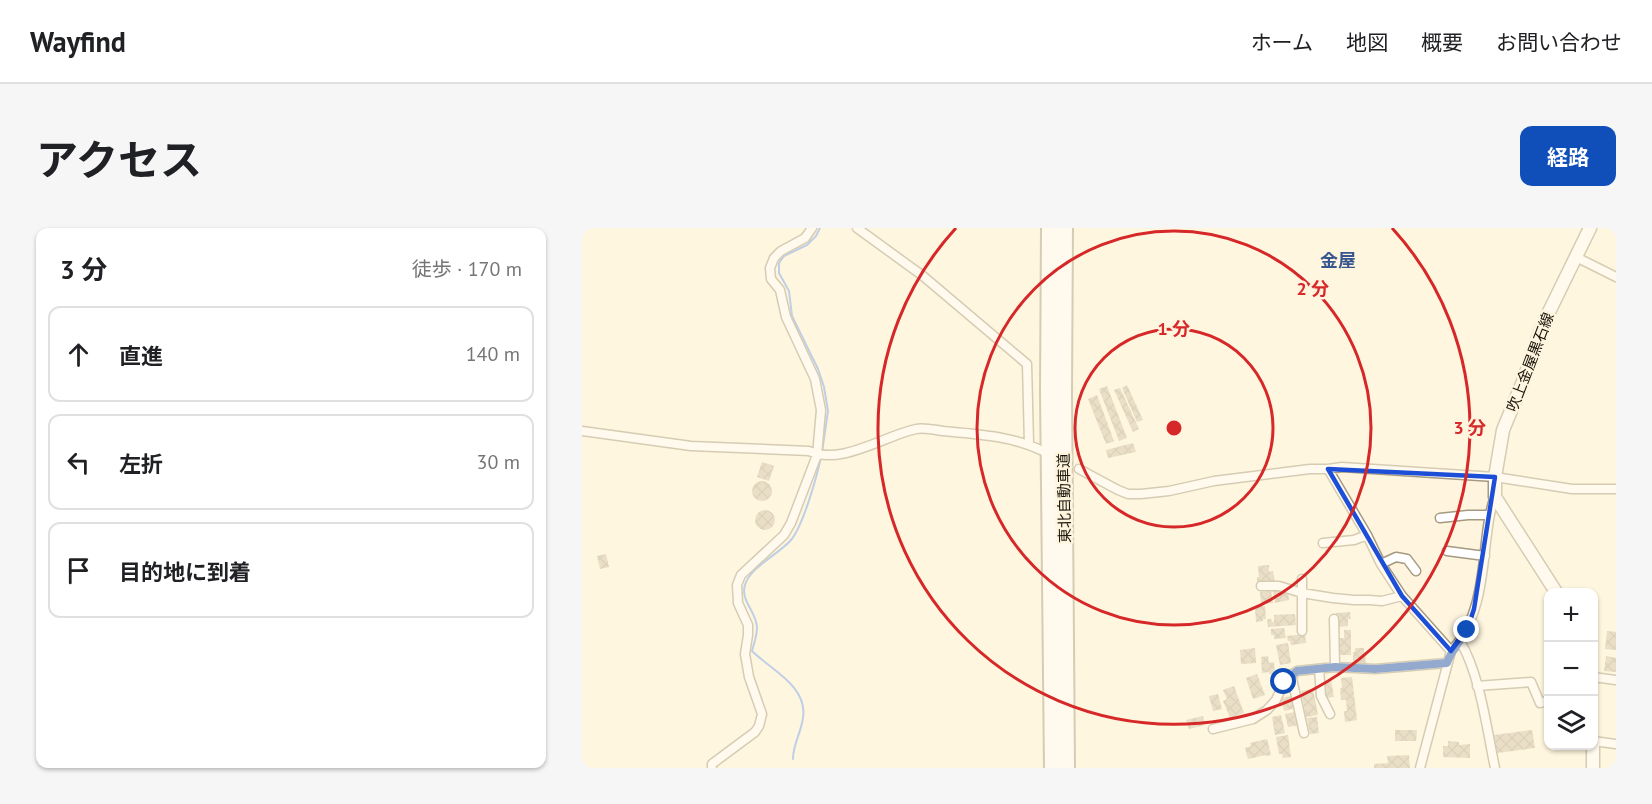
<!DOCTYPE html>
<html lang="ja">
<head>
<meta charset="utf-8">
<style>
  body { margin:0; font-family:"PT Sans","Noto Sans JP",sans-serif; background:#f6f6f6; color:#202124 }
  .controls { position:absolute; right:18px; bottom:18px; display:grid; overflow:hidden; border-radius:12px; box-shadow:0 2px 4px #0004 }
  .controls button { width:54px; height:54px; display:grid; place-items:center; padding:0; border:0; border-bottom:2px solid #e0e0e0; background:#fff; color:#202124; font:30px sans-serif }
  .stop { position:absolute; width:18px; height:18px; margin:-14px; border:4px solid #104fba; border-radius:50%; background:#fff }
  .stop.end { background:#104fba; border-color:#fff; box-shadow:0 2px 6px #0008 }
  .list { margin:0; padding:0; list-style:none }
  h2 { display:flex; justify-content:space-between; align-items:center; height:78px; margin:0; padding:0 24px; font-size:26px }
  h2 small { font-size:20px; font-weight:400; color:#757577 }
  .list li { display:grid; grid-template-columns:39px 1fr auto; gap:18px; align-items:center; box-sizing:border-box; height:96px; margin:0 12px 12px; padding:0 12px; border:2px solid #e0e0e0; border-radius:12px }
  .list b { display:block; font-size:22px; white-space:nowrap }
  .list em { font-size:20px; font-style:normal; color:#757577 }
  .icon { flex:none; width:33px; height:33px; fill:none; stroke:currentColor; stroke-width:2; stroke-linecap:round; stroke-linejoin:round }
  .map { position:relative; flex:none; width:1034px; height:540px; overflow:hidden; border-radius:12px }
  header { display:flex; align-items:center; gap:36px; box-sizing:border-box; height:84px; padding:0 30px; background:#fff; border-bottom:2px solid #e0e0e0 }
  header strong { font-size:28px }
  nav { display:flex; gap:33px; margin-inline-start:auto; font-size:21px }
  .intro { display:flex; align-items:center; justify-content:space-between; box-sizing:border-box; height:144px; padding:0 36px }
  h1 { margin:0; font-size:42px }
  .button { padding:15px 27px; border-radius:12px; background:#104fba; color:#fff; font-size:21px; font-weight:700 }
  main { display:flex; gap:36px; padding:0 36px }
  aside { flex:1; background:#fff; border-radius:12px; box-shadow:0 2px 4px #0004 }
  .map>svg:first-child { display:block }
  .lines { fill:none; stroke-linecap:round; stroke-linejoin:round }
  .stream { stroke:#72a0f0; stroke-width:2 }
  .building { fill:url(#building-cross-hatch) }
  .minor-casing { stroke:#a5997f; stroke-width:11 }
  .secondary-casing { stroke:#a5997f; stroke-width:15 }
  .motorway-casing { stroke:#a5997f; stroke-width:20 }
  .minor { stroke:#fff; stroke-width:8 }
  .secondary { stroke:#fff; stroke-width:12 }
  .motorway { stroke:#fff; stroke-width:16 }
  .route { stroke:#104fba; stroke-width:8 }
  .marked { fill:none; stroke:#1d4ed8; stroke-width:4.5; stroke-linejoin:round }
  .ring { fill:none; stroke:#d62828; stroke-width:3 }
  .labels { text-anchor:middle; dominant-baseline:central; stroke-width:5; stroke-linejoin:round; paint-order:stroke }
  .street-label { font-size:15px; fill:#171309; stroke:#fff5df }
  .quarter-label { font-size:18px; font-weight:bold; fill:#35568e; stroke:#fff5df }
  .centre { fill:#d62828; stroke:#fff5df; stroke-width:3 }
  .ring-label { font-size:18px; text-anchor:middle; font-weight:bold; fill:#d62828; stroke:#fff5df; stroke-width:5; stroke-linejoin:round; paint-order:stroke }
</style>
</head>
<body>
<header>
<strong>Wayfind</strong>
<nav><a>ホーム</a><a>地図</a><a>概要</a><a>お問い合わせ</a></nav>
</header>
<div class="intro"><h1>アクセス</h1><a class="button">経路</a></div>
<main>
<aside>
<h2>3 分<small>徒歩 · 170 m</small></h2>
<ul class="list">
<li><svg class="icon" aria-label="ahead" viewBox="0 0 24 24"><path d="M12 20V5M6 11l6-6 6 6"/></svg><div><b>直進</b></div><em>140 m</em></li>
<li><svg class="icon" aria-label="left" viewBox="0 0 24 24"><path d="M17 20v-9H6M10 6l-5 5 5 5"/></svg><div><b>左折</b></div><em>30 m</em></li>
<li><svg class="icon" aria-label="arrive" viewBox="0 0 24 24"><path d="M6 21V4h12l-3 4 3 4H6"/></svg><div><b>目的地に到着</b></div></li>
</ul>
</aside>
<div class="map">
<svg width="1034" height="540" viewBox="0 0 1034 540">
  <defs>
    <pattern id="building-cross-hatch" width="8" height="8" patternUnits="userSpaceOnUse" patternTransform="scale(1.5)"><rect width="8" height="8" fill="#d0c4a9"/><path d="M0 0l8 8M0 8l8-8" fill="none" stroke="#b2a890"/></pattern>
  </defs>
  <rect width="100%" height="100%" fill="#fff5df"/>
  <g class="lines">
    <!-- stream -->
    <path class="stream" d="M238,0L234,8L225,17L202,28L197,35V45L207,63L210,88L236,141L242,159L246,183L240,224
      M211,531C211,516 219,505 221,490C226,458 189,442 170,423C172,416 175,407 175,400C175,384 158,373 163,357C168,339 197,326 209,312C221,298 235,248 239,229"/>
  </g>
  <!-- building -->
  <path class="building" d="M545,157L561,192L555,194L540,160Z
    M525,158L545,210L537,213L517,161Z
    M538,160L557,201L551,204L532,162Z
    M515,167L532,213L524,216L506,171Z
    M551,215L554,224L526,230L524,222Z
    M180,234L192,238L187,253L175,249Z
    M170 263a10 10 0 1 1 20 0a10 10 0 1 1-20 0Z
    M173 292a10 10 0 1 1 20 0a10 10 0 1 1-20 0Z
    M24,326L27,339L18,341L15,328Z
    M687,337V344L691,343L693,354L675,356V349H677L676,338Z
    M700,361L706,363L707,372L693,375L691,362Z
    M689,363L691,375L679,376L678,364Z
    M673,378H683L684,391H681V393L674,394Z
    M768,384L769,391H766V398L755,399L754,385Z
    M713,386L714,397L686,399L685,391H689L690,394H692V387Z
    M702,400L704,410L692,411V407H689V401Z
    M762,402H769V427H755V410H762Z
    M1025,403L1034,404V422L1023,421Z
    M723,406L724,415L709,417L708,413H706L705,408Z
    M706,415L709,435L698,437L694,417Z
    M673,420L674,435L659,436L658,422Z
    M773,420H782V424H783L784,435L771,436V424H773Z
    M686,428L687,435L692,434L693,446H687V444L680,445L679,429Z
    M1024,428L1034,430V444L1022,443Z
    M675,446L683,467L671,471L664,450Z
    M770,449L775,492L763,494L762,483H765L764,472H759L758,460H760L759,450Z
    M749,452L752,469L743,470L740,453Z
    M652,458L662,485L648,490L641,473L645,471L641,462Z
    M731,461L736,487L724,489L719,463Z
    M636,466L640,481L631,483L627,468Z
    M710,468L714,480L702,483L699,470Z
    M712,484L713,490H716L717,497L706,499L703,486Z
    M699,487L703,505L693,507L690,489Z
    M621,488L623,497L607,501L604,492Z
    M735,489L737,505L728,506L725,490Z
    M813,502H835L834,513H813Z
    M950,502L953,520L915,525L912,507Z
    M706,507L709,529L701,530L700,526H697L694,509Z
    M685,511L689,527L685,528L684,527L666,531L663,520L669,518L668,515Z
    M866,513L877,514V517L888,516V530L861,529V518H866Z
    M827,527L828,540H792V536L806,535L805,528Z"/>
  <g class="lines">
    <defs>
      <path id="minor" d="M275,0L341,48L445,136L447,216
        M994,29L1034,49
        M0,203L109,218L227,223C258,238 302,208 334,201C342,199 353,202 361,203C395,206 430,208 461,223
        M497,241L536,262L546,266H559L587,263L632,253L728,241H746L760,239L913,249L990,261H1034
        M746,241L785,307L799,336L820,368L869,423
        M858,290L886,287H907
        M741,315L772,312L785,307
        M865,323L903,328
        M799,336L814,329L825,331L834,343
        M720,351V403
        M679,358H697L720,365L751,370L772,372H787L800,373L820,368
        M752,391L753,439
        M878,413C898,446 905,502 913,540
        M737,441L739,468L748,486
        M709,446L722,505
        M1011,449L1034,452
        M895,458L949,454L958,475L966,473
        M631,501L671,491L685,482L694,472L702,454L715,443L753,439L793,441L865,435
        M1011,513L1034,516
        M130,540V536L173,504L177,498L180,486L167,449L163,426L166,407V397L156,375L155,357L159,347L202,307L209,295L235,227L239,182L233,151L204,89L198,62L189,51L188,40L192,30L199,23L223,10L230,0
        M838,540L869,423C896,395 900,352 904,314C906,299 907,283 913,269"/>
      <path id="secondary" d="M974,364L913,269V249L921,202L942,151L954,115L965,88L1008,0
        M1011,518V540"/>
      <path id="motorway" d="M468,0L467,164L471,540
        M482,0L481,165L484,540"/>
    </defs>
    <!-- minor casing -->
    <use href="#minor" class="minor-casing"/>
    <!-- secondary casing -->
    <use href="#secondary" class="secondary-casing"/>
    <!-- motorway casing -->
    <use href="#motorway" class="motorway-casing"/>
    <!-- minor -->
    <use href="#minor" class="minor"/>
    <!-- secondary -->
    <use href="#secondary" class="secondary"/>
    <!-- motorway -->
    <use href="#motorway" class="motorway"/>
  </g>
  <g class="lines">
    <!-- route -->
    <path class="route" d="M702,454L715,443L753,439L793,441L865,435C870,421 878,414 885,402"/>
  </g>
  <!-- marked area -->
  <path d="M0 0H1034V540H0ZM746,241L913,249L892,381L885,402L869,423L820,368Z" fill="#fff5df" fill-opacity=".55" fill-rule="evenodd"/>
  <path class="marked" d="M746,241L913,249L892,381L885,402L869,423L820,368Z"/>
  <!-- distance rings -->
  <g class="ring">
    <circle cx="592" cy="200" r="99"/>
    <circle cx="592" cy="200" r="197"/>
    <path d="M810 0A296 296 0 1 1 374 0"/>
  </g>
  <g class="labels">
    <!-- street labels -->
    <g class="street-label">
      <text transform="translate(948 134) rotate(-69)">吹上金屋黒石線</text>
      <text transform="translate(482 270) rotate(-91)">東北自動車道</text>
    </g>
    <!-- quarter labels -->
    <g class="quarter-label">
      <text x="756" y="32">金屋</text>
    </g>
  </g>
  <circle cx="592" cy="200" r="9" class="centre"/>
  <g class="ring-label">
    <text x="731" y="67">2 分</text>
    <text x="592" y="107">1 分</text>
    <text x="888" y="206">3 分</text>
  </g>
</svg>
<div class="controls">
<button>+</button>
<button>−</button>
<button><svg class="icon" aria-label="layers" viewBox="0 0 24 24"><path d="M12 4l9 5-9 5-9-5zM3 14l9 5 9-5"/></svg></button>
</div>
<div class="stop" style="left:702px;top:454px"></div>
<div class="stop end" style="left:885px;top:402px"></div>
</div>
</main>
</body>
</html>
